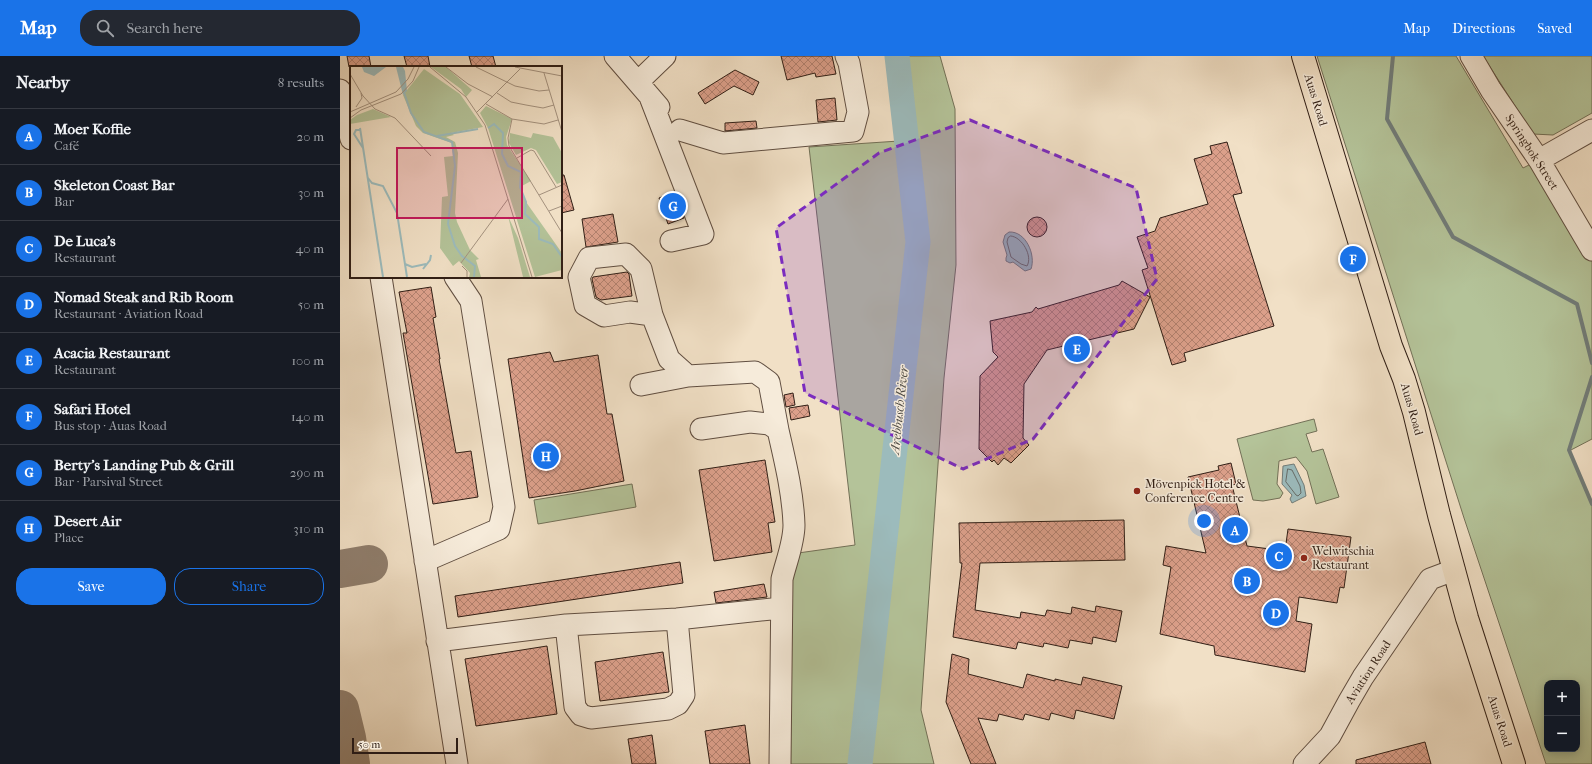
<!DOCTYPE html>
<html lang="en">
<head>
<meta charset="utf-8">
<style>
  body { margin:0; font-family:"IM FELL French Canon",serif; background:#242831; color:#f1f3f6 }
  .controls { position:absolute; right:12px; bottom:12px; display:grid; overflow:hidden; border-radius:8px; box-shadow:0 2px 10px #0003 }
  .controls button { width:36px; height:36px; display:grid; place-items:center; padding:0; border:0; border-bottom:1px solid #363941; background:#171b24; color:#f1f3f6; font:20px sans-serif }
  .scale { position:absolute; left:12px; bottom:10px; width:106px; box-sizing:border-box; padding-left:4px; border:2px solid #301e15; border-top:0; font-size:11px; line-height:14px; white-space:nowrap; color:#301e15; -webkit-text-stroke:3px #f6ebda; paint-order:stroke }
  .you { position:absolute; left:864px; top:465px; width:14px; height:14px; margin:-10px; border:3px solid #fff; border-radius:50%; background:#1a73e8; box-shadow:0 0 0 6px #1a73e833 }
  .badge { display:grid; place-items:center; width:26px; height:26px; border-radius:50%; background:#1a73e8; color:#fff; font-size:13px; font-weight:700 }
  .pin { position:absolute; translate:-50% -50%; border:2px solid #fff; box-shadow:0 1px 4px #0006 }
  .list { margin:0; padding:0; list-style:none }
  h2 { display:flex; justify-content:space-between; align-items:center; height:52px; margin:0; padding:0 16px; font-size:17px }
  h2 small { font-size:13px; font-weight:400; color:#9ea1a6 }
  .list li { display:grid; grid-template-columns:26px 1fr auto; gap:12px; align-items:center; box-sizing:border-box; height:56px; padding:0 16px; border-top:1px solid #363941 }
  .list b { display:block; font-size:15px; white-space:nowrap }
  .list p { margin:0; font-size:13px; white-space:nowrap; color:#9ea1a6 }
  .list em { font-size:13px; font-style:normal; color:#9ea1a6 }
  .actions { display:flex; gap:8px; padding:12px 16px }
  .actions a { flex:1; padding:9px 0; border:1px solid #1a73e8; border-radius:16px; text-align:center; font-size:14px; color:#1a73e8 }
  .actions .main { background:#1a73e8; color:#fff }
  .icon { flex:none; width:22px; height:22px; fill:none; stroke:currentColor; stroke-width:2; stroke-linecap:round; stroke-linejoin:round }
  .map { position:relative; flex:none; width:1252px; height:708px; overflow:hidden }
  header { display:flex; align-items:center; gap:24px; box-sizing:border-box; height:56px; padding:0 20px; background:#1a73e8; color:#fff }
  header strong { font-size:19px }
  nav { display:flex; gap:22px; margin-inline-start:auto; font-size:14px }
  .search { width:280px; height:36px; background:#242831; display:flex; align-items:center; gap:10px; box-sizing:border-box; padding:0 14px; border-radius:16px; color:#9ea1a6; font-size:15px }
  main { display:flex }
  aside { flex:1; background:#171b24 }
  .map>svg:first-child { display:block }
  .grass { fill:#b4c399; stroke:#727057; fill-rule:evenodd }
  .water { fill:#9cbbbc; stroke:#717c79 }
  .lines { fill:none; stroke-linecap:round; stroke-linejoin:round }
  .shore { stroke:#666c68; stroke-width:1 }
  .stream { stroke:#717c79; stroke-width:4 }
  .river { stroke:#9cbbbc; stroke-width:25 }
  .taxiway { stroke:#907f6e; stroke-width:38 }
  .building { fill:url(#building-cross-hatch); stroke:#301e15 }
  .minor-casing { stroke:#604e41; stroke-width:23 }
  .major-casing { stroke:#301e15; stroke-width:24 }
  .minor { stroke:#f6ebda; stroke-width:21 }
  .major { stroke:#f1e0c6; stroke-width:22 }
  .marked { fill:#7b2cbf; fill-opacity:0.2; stroke:#7b2cbf; stroke-width:3; stroke-dasharray:8 5; stroke-linejoin:round }
  .poi-dot { fill:#8f2418; stroke:#f6ebda; stroke-width:1.5 }
  .labels { text-anchor:middle; dominant-baseline:central; stroke-width:3; stroke-linejoin:round; paint-order:stroke }
  .street-label { font-size:12px; fill:#301e15; stroke:#f6ebda }
  .poi-label { font-size:12px; fill:#301e15; stroke:#f6ebda; text-anchor:start }
  .water-label { font-size:13px; font-style:italic; fill:#504d47; stroke:#f6ebda }
  .inset-river { fill:none; stroke:#9cbbbc; stroke-width:2 }
  .inset-road { fill:none; stroke:#a4927f; stroke-width:1 }
  .view { fill:#c2185b; fill-opacity:0.15; stroke:#c2185b; stroke-width:2 }
  .inset-edge { fill:none; stroke:#301e15; stroke-width:2 }
</style>
</head>
<body>
<header>
<strong>Map</strong>
<div class="search"><svg class="icon" aria-label="search" viewBox="0 0 24 24"><circle cx="10" cy="10" r="6"/><path d="M15 15l6 6"/></svg>Search here</div>
<nav><a>Map</a><a>Directions</a><a>Saved</a></nav>
</header>
<main>
<aside>
<h2>Nearby<small>8 results</small></h2>
<ul class="list">
<li><span class="badge">A</span><div><b>Moer Koffie</b><p>Café</p></div><em>20 m</em></li>
<li><span class="badge">B</span><div><b>Skeleton Coast Bar</b><p>Bar</p></div><em>30 m</em></li>
<li><span class="badge">C</span><div><b>De Luca's</b><p>Restaurant</p></div><em>40 m</em></li>
<li><span class="badge">D</span><div><b>Nomad Steak and Rib Room</b><p>Restaurant · Aviation Road</p></div><em>50 m</em></li>
<li><span class="badge">E</span><div><b>Acacia Restaurant</b><p>Restaurant</p></div><em>100 m</em></li>
<li><span class="badge">F</span><div><b>Safari Hotel</b><p>Bus stop · Auas Road</p></div><em>140 m</em></li>
<li><span class="badge">G</span><div><b>Berty's Landing Pub &amp; Grill</b><p>Bar · Parsival Street</p></div><em>290 m</em></li>
<li><span class="badge">H</span><div><b>Desert Air</b><p>Place</p></div><em>310 m</em></li>
</ul>
<div class="actions"><a class="main">Save</a><a>Share</a></div>
</aside>
<div class="map">
<svg width="1252" height="708" viewBox="0 0 1252 708">
  <defs>
    <pattern id="building-cross-hatch" width="8" height="8" patternUnits="userSpaceOnUse"><rect width="8" height="8" fill="#dca08b"/><path d="M0 0l8 8M0 8l8-8" fill="none" stroke="#b38270"/></pattern>
  </defs>
  <rect width="100%" height="100%" fill="#f1e0c6"/>
  <filter id="stains"><feTurbulence type="fractalNoise" baseFrequency=".005" numOctaves="4"/><feColorMatrix values="0 0 0 0 .2 0 0 0 0 .09 0 0 0 0 .02 0 0 0 .5 -.17"/></filter>
  <radialGradient id="worn" r=".72"><stop offset=".6" stop-color="#630" stop-opacity="0"/><stop offset="1" stop-color="#630" stop-opacity=".3"/></radialGradient>
  <!-- grass -->
  <path class="grass" d="M551,0H600L615,53L616,209L604,322L581,654L594,708H444L451,498L515,489L469,91L559,85Z
    M977,0H1116L1183,112L1199,104L1252,194V383L1229,395L1252,448V708H1206L1124,462ZM1207,627H1237V693H1207Z
    M1143,0H1252V57L1213,79L1193,78Z
    M974,363L977,375L966,378L972,396L983,393L999,441L976,448L967,415L956,401L939,405L937,428L943,437L940,442L923,445L913,444L897,383Z
    M292,428L296,451L198,468L194,444Z"/>
  <!-- water -->
  <path class="water" d="M669,176C686,175 696,199 691,213L685,215L673,206L670,207L666,205V202L667,199L663,186L665,179Z
    M954,408L964,429L966,440L952,447L950,443L952,439L942,428L943,410Z"/>
  <g class="lines">
    <!-- shore -->
    <path class="shore" d="M671,180C682,181 693,200 687,210L681,208L671,201L667,186L668,182Z
      M948,413L952,414L960,430L961,437L958,440L956,439L946,426Z"/>
    <!-- stream -->
    <path class="stream" d="M1053,0L1047,63L1113,181L1237,248L1252,307
      M1252,321L1229,394L1252,448"/>
    <!-- river -->
    <path class="river" d="M520,708L578,186L557,0"/>
    <!-- taxiway -->
    <path class="taxiway" d="M0,513L29,508
      M0,653L7,682L11,708"/>
  </g>
  <!-- building -->
  <path class="building" d="M7,0H29L31,11H9Z
    M64,0H88L90,11H67Z
    M129,0H153L156,11H132Z
    M441,0H492L496,18L476,21L475,17L447,24Z
    M395,14L419,26L413,39L394,30L365,48L358,37Z
    M495,42L497,64L478,66L476,44Z
    M416,65L417,72L385,75V67Z
    M887,86L902,137L893,139L934,270L844,297L846,305L832,309L802,214L808,212L797,181L815,175L820,162L868,148L854,103L872,98L870,90Z
    M221,119H224L234,154L221,157Z
    M334,136L344,162L328,168L319,142Z
    M273,158L278,186L246,191L242,163Z
    M687 171a10 10 0 1 1 20 0a10 10 0 1 1-20 0Z
    M287,216L289,218L292,240L261,244L256,241L252,223L253,221Z
    M782,225L810,241L794,273L707,294L684,328L683,382L689,389L671,407L664,402L658,409L654,404L652,406L639,393L640,320L658,301L653,296L650,265L692,256L696,251L698,253L779,229Z
    M91,231L96,261L93,262L100,303H99L116,397L131,395L138,441L93,448L63,277H67L59,236Z
    M210,296L214,306L258,299L267,358H272L284,425L235,435L189,442L168,303Z
    M453,337L455,349L446,351L444,339Z
    M468,349L470,360L451,364L449,352Z
    M425,404L435,466L428,467L432,496L374,505L359,414Z
    M891,407L896,428L892,429L907,490L945,495L948,473L1011,481L1004,532L1000,531L997,547L959,541L956,565L972,568L965,616L875,599L874,590L820,578L831,511L823,509L826,490L866,497L848,421L879,414L878,410Z
    M784,464L785,504L640,507L635,554L680,562L681,556L705,560L707,554L731,558L732,551L755,556L756,550L782,555L776,586L753,581L752,588L730,584L728,592L704,587L703,591L678,586L676,593L613,581L622,507H620L619,467Z
    M340,506L343,527L118,561L115,540Z
    M424,528L427,541L376,547L374,536Z
    M207,590L217,658L136,670L125,603Z
    M323,596L329,636L260,645L255,606Z
    M612,598L629,603L628,618L683,632L687,618L715,625V623L741,629L743,621L782,630L774,663L736,654L734,663L711,657L709,664L685,658L683,664L659,658L657,665L638,662L656,708H631L606,646Z
    M405,669L410,708H370L365,675Z
    M312,679L316,708H292L288,683Z
    M1085,686L1091,708H1016V704Z"/>
  <g class="lines">
    <defs>
      <path id="minor" d="M275,0L319,51
        M1131,0L1151,34L1199,104L1252,194
        M298,26L325,0
        M0,34L11,83
        M310,41L363,178L331,185
        M340,74L383,87L513,75L518,56L509,7L506,0
        M1199,104L1252,74
        M41,221L117,708
        M312,259L290,256L264,260L245,249L239,221L249,202L286,198L301,213L312,259L329,303L348,320L415,316L429,326L438,374
        M301,329L348,320
        M361,373L410,366L429,368L438,374C445,405 453,437 454,469C454,487 446,506 442,523L440,708
        M85,505L159,473L164,451L131,245L115,221
        M226,569L235,651L241,659L251,662L328,653L338,648L344,639L337,563
        M97,585L226,569L337,563L441,552
        M964,708L990,680L1009,645L1023,621L1090,523L1114,514"/>
      <path id="major" d="M963,0L1051,290L1064,323L1074,356L1099,459L1127,562L1174,708"/>
    </defs>
    <!-- minor casing -->
    <use href="#minor" class="minor-casing"/>
    <!-- major casing -->
    <use href="#major" class="major-casing"/>
    <!-- minor -->
    <use href="#minor" class="minor"/>
    <!-- major -->
    <use href="#major" class="major"/>
  </g>
  <!-- marked area -->
  <path class="marked" d="M630,64L796,132L817,223L693,383L623,413L465,337L436,172L539,97Z"/>
  <!-- markers -->
  <g class="poi-dot">
    <circle cx="797" cy="435" r="4"/>
    <circle cx="964" cy="502" r="4"/>
  </g>
  <g class="labels">
    <!-- street labels -->
    <g class="street-label">
      <text transform="translate(976 44) rotate(73)">Auas Road</text>
      <text transform="translate(1192 96) rotate(57)">Springbok Street</text>
      <text transform="translate(1072 353) rotate(74)">Auas Road</text>
      <text transform="translate(1028 616) rotate(-57)">Aviation Road</text>
      <text transform="translate(1160 665) rotate(72)">Auas Road</text>
    </g>
    <!-- poi labels -->
    <g class="poi-label">
      <text x="805" y="428">Mövenpick Hotel &amp;<tspan x="805" dy="14">Conference Centre</tspan></text>
      <text x="972" y="495">Welwitschia<tspan x="972" dy="14">Restaurant</tspan></text>
    </g>
    <!-- water labels -->
    <g class="water-label">
      <text transform="translate(559 354) rotate(-84)">Arebbusch River</text>
    </g>
  </g>
  <!-- overview -->
  <g transform="translate(10 10)">
    <rect width="212" height="212" fill="#f1e0c6"/>
    <path d="M74,3L110,28L133,61L101,67L104,69L96,71L105,76L108,87L105,147L107,156L120,184L129,193L126,194L131,211H119L120,207L109,195L103,200L90,182L92,131L98,130L94,91L103,90L102,77L73,67L66,60L53,29ZM136,40L162,53L156,71L157,79L181,115L170,121L176,136L212,187V204L185,211L138,62L130,47ZM23,43L41,51L0,58V54L7,49ZM160,67L181,72L183,67L203,71L212,87V116L207,118L186,84L181,82L166,89L159,77ZM158,150L168,172L180,211H173Z" fill="#b4c399"/>
    <path d="M81,1H96L122,24L116,31L111,23Z" fill="#b4c399"/>
    <path d="M12,1H36L24,10L14,6ZM46,1H53L55,5L57,25L53,29Z" fill="#9cbbbc"/>
    <path class="inset-river" d="M54,26L61,47L74,66L102,76L105,100L98,158L105,180L112,190L125,200L124,211M10,62L33,211M138,62L144,58L153,67L152,88L158,100L171,106L170,121L176,136L175,148L189,161V173L203,178L212,191M10,64H6L4,68L13,82M87,70L128,63M18,112L22,117L33,120L47,147L57,211M55,198L62,201L76,198M73,203L80,194L81,189"/>
    <path class="inset-road" d="M80,1L116,31L135,59L182,211M96,1L118,18L143,31M126,1L165,20L189,25L199,24M165,1L212,10M194,7L212,66M0,8L13,30L25,43L45,52L81,90M147,27L161,36L176,39L193,42L204,39M136,38L162,53L194,58L208,54M6,41L12,32L11,27M0,46L46,26L58,13L64,1M127,46L170,3M0,52L11,44L51,28L63,15L69,1M162,53L158,72L159,80L212,167M167,92L181,84L184,85L206,121M189,129L212,119M199,145L212,140M111,197L158,133M112,200L117,205V211"/>
    <path class="view" d="M47,82H172V152H47Z"/>
    <rect width="212" height="212" class="inset-edge"/>
  </g>
  <rect width="100%" height="100%" filter="url(#stains)"/>
  <rect width="100%" height="100%" fill="url(#worn)"/>
</svg>
<div class="controls">
<button>+</button>
<button>−</button>
</div>
<div class="scale">50 m</div>
<div class="you"></div>
<div class="pin badge" style="left:895px;top:474px">A</div>
<div class="pin badge" style="left:907px;top:525px">B</div>
<div class="pin badge" style="left:939px;top:500px">C</div>
<div class="pin badge" style="left:936px;top:557px">D</div>
<div class="pin badge" style="left:737px;top:293px">E</div>
<div class="pin badge" style="left:1013px;top:203px">F</div>
<div class="pin badge" style="left:333px;top:150px">G</div>
<div class="pin badge" style="left:206px;top:400px">H</div>
</div>
</main>
</body>
</html>
